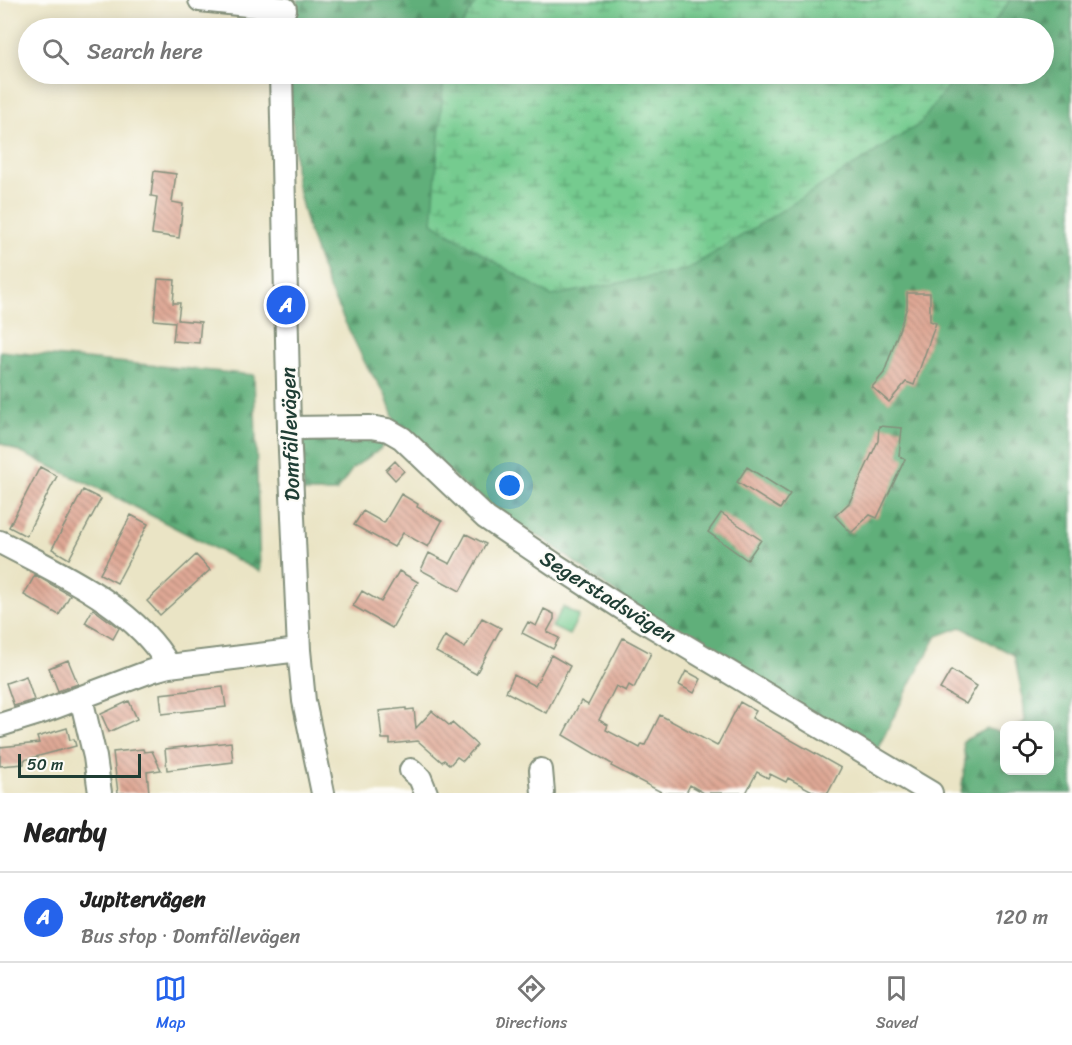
<!DOCTYPE html>
<html lang="en">
<head>
<meta charset="utf-8">
<style>
  body { margin:0; font-family:Sriracha,sans-serif; background:#f2f2f2; color:#222 }
  .controls { position:absolute; right:18px; bottom:18px; display:grid; overflow:hidden; border-radius:12px; box-shadow:0 3px 15px #0003 }
  .controls button { width:54px; height:54px; display:grid; place-items:center; padding:0; border:0; border-bottom:2px solid #e0e0e0; background:#fff; color:#222; font:30px sans-serif }
  .scale { position:absolute; left:18px; bottom:15px; width:123px; box-sizing:border-box; padding-left:6px; border:3px solid #1f3d34; border-top:0; font-size:16px; line-height:21px; white-space:nowrap; color:#1f3d34; -webkit-text-stroke:4px #fdfcf7; paint-order:stroke }
  .you { position:absolute; left:510px; top:486px; width:21px; height:21px; margin:-15px; border:4px solid #fff; border-radius:50%; background:#1a73e8; box-shadow:0 0 0 9px #1a73e833 }
  .badge { display:grid; place-items:center; width:39px; height:39px; border-radius:50%; background:#2563eb; color:#fff; font-size:20px; font-weight:700 }
  .pin { position:absolute; translate:-50% -50%; border:3px solid #fff; box-shadow:0 2px 6px #0006 }
  .list { margin:0; padding:0; list-style:none }
  h2 { display:flex; justify-content:space-between; align-items:center; height:78px; margin:0; padding:0 24px; font-size:26px }
  h2 small { font-size:20px; font-weight:400; color:#767676 }
  .list li { display:grid; grid-template-columns:39px 1fr auto; gap:18px; align-items:center; box-sizing:border-box; height:90px; padding:0 24px; border-top:2px solid #e0e0e0 }
  .list b { display:block; font-size:22px; white-space:nowrap }
  .list p { margin:0; font-size:20px; white-space:nowrap; color:#767676 }
  .list em { font-size:20px; font-style:normal; color:#767676 }
  .icon { flex:none; width:33px; height:33px; fill:none; stroke:currentColor; stroke-width:2; stroke-linecap:round; stroke-linejoin:round }
  .map { position:relative; flex:none; width:1072px; height:793px; overflow:hidden }
  .search { position:absolute; background:#fff; box-shadow:0 3px 15px #0003; left:18px; right:18px; top:18px; height:66px; display:flex; align-items:center; gap:15px; box-sizing:border-box; padding:0 21px; border-radius:33px; color:#767676; font-size:22px }
  .sheet { height:168px; background:#fff }
  nav { display:flex; justify-content:space-around; align-items:center; box-sizing:border-box; height:84px; border-top:2px solid #e0e0e0; background:#fff; font-size:16px; color:#767676 }
  nav a { display:grid; justify-items:center; gap:3px }
  nav .on { color:#2563eb }
  .map>svg:first-child { display:block }
  .green { fill:#75cb8f; stroke:#4a8462; stroke-width:1.5 }
  .forest { fill:url(#forest-firs); stroke:#407657; stroke-width:1.5 }
  .wetland { fill:url(#wetland-marsh); stroke:#4a8462; stroke-width:1.5 }
  .building { fill:url(#building-back-hatch) }
  .lines { fill:none; stroke-linecap:round; stroke-linejoin:round }
  .minor-casing { stroke:#84907c; stroke-width:26 }
  .minor { stroke:#fff; stroke-width:22 }
  .labels { text-anchor:middle; dominant-baseline:central; stroke-width:4.5; stroke-linejoin:round; paint-order:stroke }
  .street-label { font-size:21px; fill:#1f3d34; stroke:#fdfcf7 }
</style>
</head>
<body>
<div class="map">
<svg width="1072" height="793" viewBox="0 0 1072 793">
  <defs>
    <pattern id="forest-firs" width="22" height="20" patternUnits="userSpaceOnUse" patternTransform="scale(1.5)"><rect width="22" height="20" fill="#60af7a"/><path d="M5 1l3.5 6h-7zM16 11l3.5 6h-7z" fill="#4f9065"/></pattern>
    <pattern id="wetland-marsh" width="20" height="14" patternUnits="userSpaceOnUse" patternTransform="scale(1.5)"><rect width="20" height="14" fill="#75cb8f"/><path d="M1 5h8M5 5V1M11 12h8M15 12V8" fill="none" stroke="#5fa676"/></pattern>
    <pattern id="building-back-hatch" width="6" height="6" patternUnits="userSpaceOnUse" patternTransform="scale(1.5)"><rect width="6" height="6" fill="#dfa895"/><path d="M-1 5l2 2M0 0l6 6M5-1l2 2" fill="none" stroke="#b48a7a"/></pattern>
  </defs>
  <rect width="100%" height="100%" fill="#fdfcf7"/>
  <filter id="ink" filterUnits="userSpaceOnUse"><feTurbulence type="fractalNoise" baseFrequency=".0167" numOctaves="2"/><feDisplacementMap in="SourceGraphic" scale="12" xChannelSelector="R" yChannelSelector="G"/><feConvolveMatrix kernelMatrix="1 2 1 2 8 2 1 2 1" color-interpolation-filters="sRGB"/></filter>
  <filter id="wash" filterUnits="userSpaceOnUse"><feTurbulence type="fractalNoise" baseFrequency=".008" numOctaves="4" result="noise"/><feDisplacementMap in="SourceGraphic" scale="24" xChannelSelector="R" yChannelSelector="G"/><feGaussianBlur stdDeviation="1.35" result="paint"/><feColorMatrix in="noise" values="0 0 0 0 0 0 0 0 0 0 0 0 0 0 0 0 0 1.4 0 .05"/><feComposite in="paint" operator="in"/></filter>
  <g filter="url(#wash)">
    <rect width="100%" height="100%" fill="#eae4c5"/>
    <!-- green -->
    <path class="green" d="M563,607L579,616L569,635L552,627Z"/>
    <!-- forest -->
    <path class="forest" d="M298,0H1072V793H961L965,762L963,741L987,729L1004,733V770H1050V726L1019,725L1025,721L1023,698L1014,655L961,627L937,636L912,681L877,750L618,595L545,540L486,506L395,422L385,394L366,365L328,287L308,229L296,181L290,79L291,74H1044V28H293Z
      M0,351L254,375L260,572L108,493L0,443Z
      M318,436L381,437L385,441L380,449L353,468L336,492H303L301,446L308,439Z"/>
    <!-- wetland -->
    <path class="wetland" d="M478,0H1010L990,28H460Z
      M444,74H957L920,124L687,270L551,296L432,223Z"/>
    <g id="blocks">
      <!-- building -->
      <path class="building" d="M154,171L176,174L172,202L183,204L179,238L152,234L157,197L151,196Z
        M158,279L175,280L173,303H180L178,320L201,322L199,343L173,341L175,322L154,320Z
        M907,293H930V321L936,323L914,385L906,382L889,402L872,387L884,373L907,307Z
        M879,426L902,428L899,456L905,459L877,518L870,515L851,533L835,516L849,503L878,441Z
        M395,461L404,471L395,480L386,470Z
        M40,467L57,476L26,536L9,527Z
        M747,467L790,494L780,509L737,482Z
        M83,490L101,499L69,559L52,549Z
        M401,494L418,504L417,507L442,521L428,547L403,533L394,547L354,525L363,511L384,523Z
        M721,513L761,540L747,560L708,532Z
        M131,515L148,524L117,583L100,574Z
        M466,534L486,544L460,591L421,570L429,553L450,564Z
        M196,555L210,570L160,615L147,601Z
        M399,571L418,582L392,628L353,606L362,591L381,602Z
        M35,575L70,595L59,615L24,595Z
        M93,609L119,628L113,639L85,623Z
        M544,609L554,614V619L547,632L559,638L553,649L522,633L528,622L536,626Z
        M482,618L501,628L476,674L436,652L445,636L465,648Z
        M623,638L651,653L634,688L629,685L626,691L616,686L599,720L608,725L606,730L640,748L642,744L645,745L660,715L717,746L740,702L756,711L752,718L841,768L828,793H816L788,778L786,782L770,774L768,778L757,772L746,793H704L690,785L686,793H663L611,766L612,764L563,735L581,701L588,705Z
        M551,655L570,666L546,713L506,692L514,675L535,686Z
        M68,660L78,684L58,691L49,668Z
        M951,670L977,686L966,704L940,689Z
        M686,671L701,679L694,693L679,685Z
        M26,676L34,700L14,706L6,683Z
        M223,687L226,707L162,714L160,694Z
        M129,701L137,719L109,732L101,714Z
        M406,708V710L414,709L416,728L432,711L450,726L452,723L477,745L463,761L457,757L450,765L444,760L442,762L418,741L390,744V739H382L379,711Z
        M67,728L70,740L74,739L76,746L24,760V764L0,766V747L39,743L37,737Z
        M231,742L233,762L167,770L165,749Z
        M143,749L144,752L152,751L161,770L147,772L149,793H118L113,752Z"/>
    </g>
  </g>
  <g filter="url(#ink)">
    <use href="#blocks" fill-opacity="0" stroke="#84907c" stroke-width="1.5"/>
    <g class="lines">
      <defs>
        <path id="minor" d="M200,0L285,9
          M281,74L289,428L299,650L304,701L323,793
          M289,428L370,427L388,430L402,438L486,518L557,566L622,608L931,793
          M0,542C59,573 135,606 169,666
          M81,698L95,757L100,793
          M0,725L42,712L151,671L169,666L299,650
          M411,770L420,778L426,793
          M541,770L543,793"/>
      </defs>
      <!-- minor casing -->
      <use href="#minor" class="minor-casing"/>
      <!-- minor -->
      <use href="#minor" class="minor"/>
    </g>
  </g>
  <g class="labels">
    <!-- street labels -->
    <g class="street-label">
      <text transform="translate(290 434) rotate(-92)">Domfällevägen</text>
      <text transform="translate(608 597) rotate(32)">Segerstadsvägen</text>
    </g>
  </g>
</svg>
<div class="controls">
<button><svg class="icon" aria-label="locate" viewBox="0 0 24 24"><circle cx="12" cy="12" r="6"/><path d="M12 2v4M12 18v4M2 12h4M18 12h4"/></svg></button>
</div>
<div class="scale">50 m</div>
<div class="you"></div>
<div class="pin badge" style="left:286px;top:305px">A</div>
<div class="search"><svg class="icon" aria-label="search" viewBox="0 0 24 24"><circle cx="10" cy="10" r="6"/><path d="M15 15l6 6"/></svg>Search here</div>
</div>
<section class="sheet">
<h2>Nearby<small></small></h2>
<ul class="list">
<li><span class="badge">A</span><div><b>Jupitervägen</b><p>Bus stop · Domfällevägen</p></div><em>120 m</em></li>
</ul>
</section>
<nav>
<a class="on"><svg class="icon" aria-label="map" viewBox="0 0 24 24"><path d="M3 6l6-2 6 2 6-2v14l-6 2-6-2-6 2zM9 4v14M15 6v14"/></svg>Map</a>
<a><svg class="icon" aria-label="directions" viewBox="0 0 24 24"><path d="M12 3l9 9-9 9-9-9zM9 14v-3h6M13 9l2 2-2 2"/></svg>Directions</a>
<a><svg class="icon" aria-label="saved" viewBox="0 0 24 24"><path d="M7 4h10v16l-5-4-5 4z"/></svg>Saved</a>
</nav>
</body>
</html>
